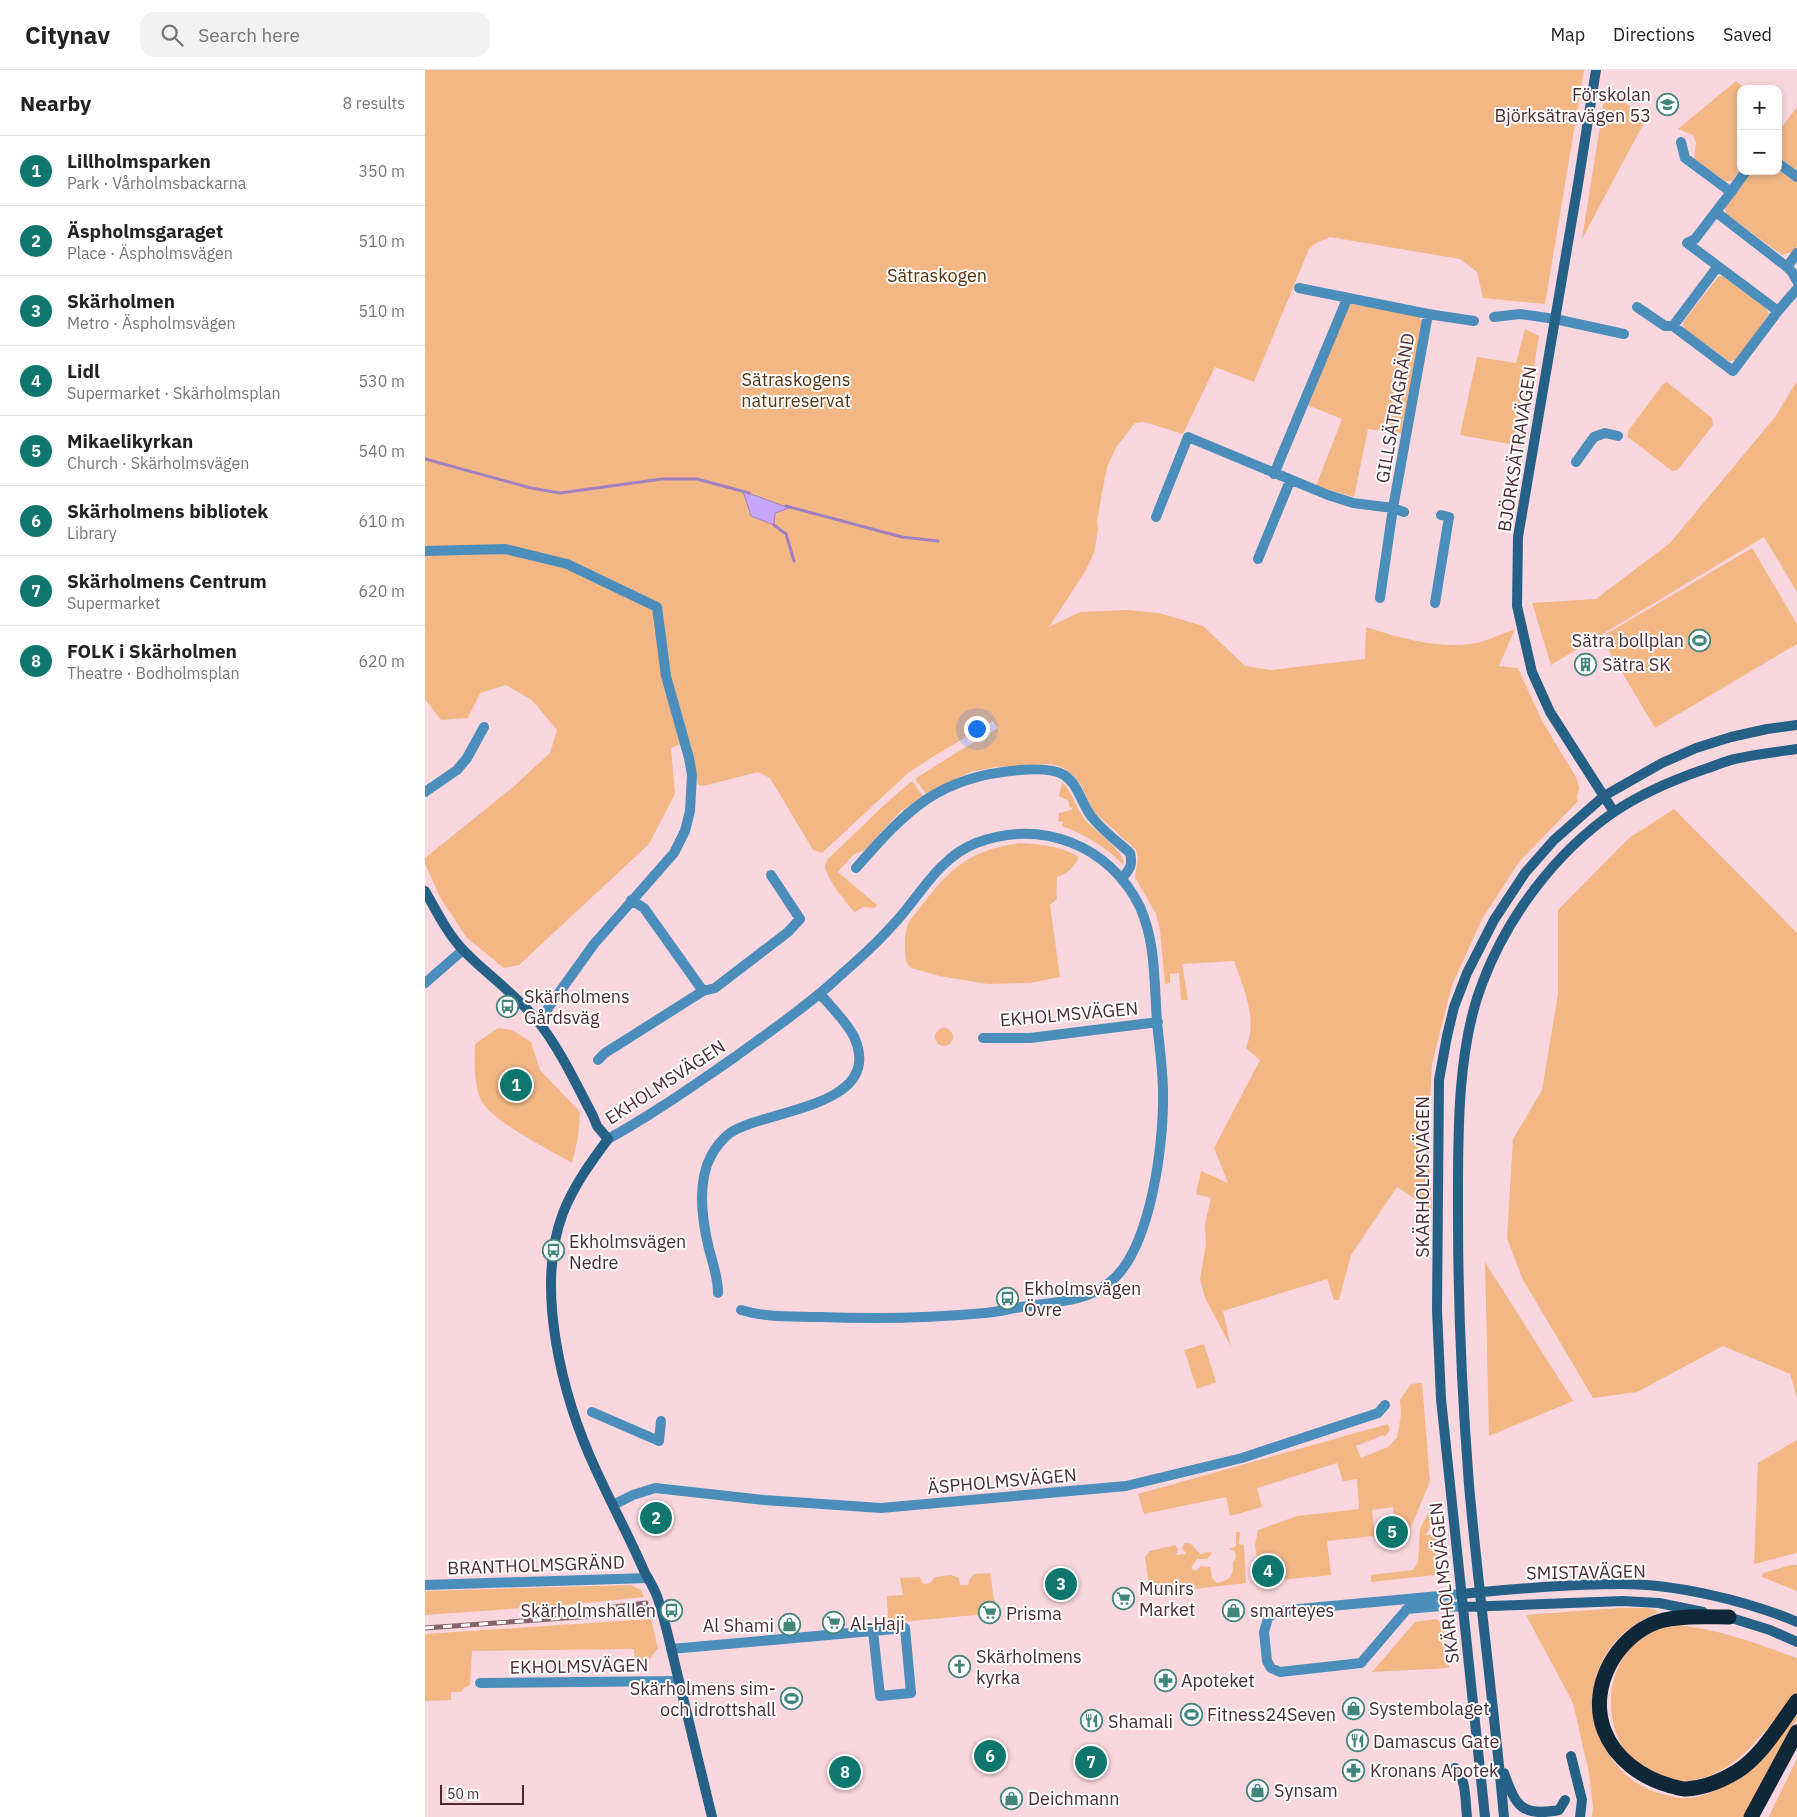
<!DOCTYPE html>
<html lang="en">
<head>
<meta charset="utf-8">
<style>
  body { margin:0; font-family:"IBM Plex Sans",sans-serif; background:#f2f2f2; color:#222 }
  .controls { position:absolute; right:15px; top:15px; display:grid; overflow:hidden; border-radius:10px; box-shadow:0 2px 8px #0003 }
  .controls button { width:45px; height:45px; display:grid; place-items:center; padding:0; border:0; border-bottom:1px solid #e0e0e0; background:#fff; color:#222; font:25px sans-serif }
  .scale { position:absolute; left:15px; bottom:12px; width:84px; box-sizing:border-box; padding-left:5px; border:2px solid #4a2932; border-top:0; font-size:14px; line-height:18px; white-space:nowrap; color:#4a2932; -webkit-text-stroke:4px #fff; paint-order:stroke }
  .you { position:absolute; left:551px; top:658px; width:18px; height:18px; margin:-12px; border:4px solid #fff; border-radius:50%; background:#1a73e8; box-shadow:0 0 0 8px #1a73e833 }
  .badge { display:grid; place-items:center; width:32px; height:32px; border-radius:50%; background:#0f766e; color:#fff; font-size:16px; font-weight:700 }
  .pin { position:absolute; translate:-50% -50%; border:2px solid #fff; box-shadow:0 1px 5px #0006 }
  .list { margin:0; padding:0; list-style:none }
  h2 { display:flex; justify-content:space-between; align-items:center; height:65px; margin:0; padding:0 20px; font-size:21px }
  h2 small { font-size:16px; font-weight:400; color:#767676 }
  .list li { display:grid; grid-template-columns:32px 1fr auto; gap:15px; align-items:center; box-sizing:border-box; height:70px; padding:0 20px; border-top:1px solid #e0e0e0 }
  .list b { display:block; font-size:19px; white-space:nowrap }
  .list p { margin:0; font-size:16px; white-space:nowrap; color:#767676 }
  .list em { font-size:16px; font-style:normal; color:#767676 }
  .icon { flex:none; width:28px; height:28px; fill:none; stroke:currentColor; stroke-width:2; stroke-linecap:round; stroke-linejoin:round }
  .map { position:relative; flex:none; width:1372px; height:1747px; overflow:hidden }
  header { display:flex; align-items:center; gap:30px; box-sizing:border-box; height:70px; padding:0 25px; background:#fff; border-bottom:1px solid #e0e0e0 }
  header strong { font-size:24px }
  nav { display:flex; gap:28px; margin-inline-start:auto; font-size:18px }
  .search { width:350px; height:45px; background:#f2f2f2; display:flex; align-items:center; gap:12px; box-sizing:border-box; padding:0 18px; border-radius:15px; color:#767676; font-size:19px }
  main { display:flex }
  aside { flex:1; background:#fff }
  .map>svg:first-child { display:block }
  .green { fill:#f2b785 }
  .water { fill:#c6a5fb; stroke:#a180bf }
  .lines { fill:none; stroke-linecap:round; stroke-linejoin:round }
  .stream { stroke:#a180bf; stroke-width:3 }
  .street { stroke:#4b8dbb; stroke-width:10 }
  .secondary { stroke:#256087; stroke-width:10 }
  .highway { stroke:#0f2737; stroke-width:15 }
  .rail-casing { stroke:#86646d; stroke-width:5 }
  .rail { stroke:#fff; stroke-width:3; stroke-dasharray:9; stroke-linecap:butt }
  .labels { text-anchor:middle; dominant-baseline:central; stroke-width:4; stroke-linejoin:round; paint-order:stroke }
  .poi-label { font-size:18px; fill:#4a2932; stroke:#fff; text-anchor:start }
  .park-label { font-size:18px; fill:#563109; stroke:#fff }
  .street-label { font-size:18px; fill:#4a2932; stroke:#fff }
</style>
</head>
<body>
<header>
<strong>Citynav</strong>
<div class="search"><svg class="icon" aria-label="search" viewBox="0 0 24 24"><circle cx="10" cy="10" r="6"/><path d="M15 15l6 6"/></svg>Search here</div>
<nav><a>Map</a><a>Directions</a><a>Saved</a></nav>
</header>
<main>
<aside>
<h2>Nearby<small>8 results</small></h2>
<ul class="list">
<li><span class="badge">1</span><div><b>Lillholmsparken</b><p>Park · Vårholmsbackarna</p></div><em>350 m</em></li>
<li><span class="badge">2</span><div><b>Äspholmsgaraget</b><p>Place · Äspholmsvägen</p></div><em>510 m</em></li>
<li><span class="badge">3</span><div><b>Skärholmen</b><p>Metro · Äspholmsvägen</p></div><em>510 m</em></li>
<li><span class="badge">4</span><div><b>Lidl</b><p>Supermarket · Skärholmsplan</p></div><em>530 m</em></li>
<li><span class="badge">5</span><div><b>Mikaelikyrkan</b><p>Church · Skärholmsvägen</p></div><em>540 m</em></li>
<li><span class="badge">6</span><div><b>Skärholmens bibliotek</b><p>Library</p></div><em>610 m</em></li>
<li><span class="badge">7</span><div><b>Skärholmens Centrum</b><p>Supermarket</p></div><em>620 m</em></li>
<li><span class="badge">8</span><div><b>FOLK i Skärholmen</b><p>Theatre · Bodholmsplan</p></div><em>620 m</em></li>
</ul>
</aside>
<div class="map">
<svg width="1372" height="1747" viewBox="0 0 1372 1747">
  <rect width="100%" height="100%" fill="#fad7df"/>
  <!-- green -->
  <path class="green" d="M0,0H1159L1120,234L1058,228L1052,202L1035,189L905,167L893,172L884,179L829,312L790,297L758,364L719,352L710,353L692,376L682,397L672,450L673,460L669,483L661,500L624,557L655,542L702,540L734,543L778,556L820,596L846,600L940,589L941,557C974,568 1021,581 1056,572C1068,568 1079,563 1090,559L1074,596L1093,598L1117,651L1151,707L1154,717L1152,727L1153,731L1094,792L1057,849L1027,915L1007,994L1003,1066L1007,1140L972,1117L926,1185L914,1230H909L902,1209L798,1241L806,1277L780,1228L775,1209L781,1174L780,1154L786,1128L771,1124L776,1101L803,1113L789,1078L835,990L821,978C833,949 819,919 809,891L757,894L763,930H756L754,903L745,904V913L740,914L735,860L731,844L710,807L713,788L711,780L668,741L656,715L649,706L637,697L625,694L571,697L545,702L501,724L490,709L534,681L573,658L568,651L509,686L483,703L397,783L388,780L345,708L333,702L278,716L273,715L264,671L246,678L250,724L224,774L94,895L79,898L42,868L16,829L0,794V788L87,718L125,683L132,660L107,630L81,615L55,623L43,648L16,650L0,629Z
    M1311,11L1320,19H1316V99L1307,111H1300L1269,89L1271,73L1268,65L1253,59Z
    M1181,18L1221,49L1157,169Z
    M1372,37V101L1353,86V62Z
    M1353,100L1372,113V176L1367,182L1357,185L1301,144L1300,136L1327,101Z
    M1298,206L1341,238L1344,244L1311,290L1304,291L1259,259L1258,252L1293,207Z
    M927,234L994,246L997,251L978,364L943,359L929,427L891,416L917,349L882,335L923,235Z
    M1100,259L1114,266L1096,376L1035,365L1052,287L1091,293Z
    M1372,311V522L1339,467L1126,595L1107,533L1171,529L1245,473L1350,347Z
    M1242,312L1287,348L1288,355L1253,400L1247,401L1203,367V361L1238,314Z
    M1327,478L1372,554V574L1230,658L1176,567Z
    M487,711L498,726L475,742L456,762L442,779L428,785L413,802L452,835L450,838L438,837L430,842C422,835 401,807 400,797C400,793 401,792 403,789C431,763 457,735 487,711Z
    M637,712C648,723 651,738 660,750C671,762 698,779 699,795C680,777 661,765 637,756L638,752L633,751L634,743L646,740L648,738L644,737V731L634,726Z
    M1249,739L1372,863V1328L1365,1304L1298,1276L1212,1322L1168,1328L1097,1208L1082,1168L1088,1069L1117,1020L1133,924V840L1204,768Z
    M594,773C615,774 636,776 654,787C648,798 644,803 632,807C632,814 631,821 632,829L625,835L635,907L605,913L563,914L514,906L486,898L481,892C480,881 479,868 482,857C484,850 492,842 497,835C526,797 546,780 594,773Z
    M73,958L87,960L106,972L115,1000L155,1042L153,1068L147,1093C126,1080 63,1050 55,1028C49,1011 49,992 50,974Z
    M510 967a9 9 0 1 1 18 0a9 9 0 1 1-18 0Z
    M1060,1192L1148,1331L1064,1366Z
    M779,1274L791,1312L772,1319L759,1280Z
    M997,1313L1005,1411L988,1453L984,1459L983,1452L970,1453L968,1437L947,1440L950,1466L902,1471L906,1505L835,1512L830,1475L833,1460L872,1446L934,1439L932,1409L918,1411L912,1393L832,1418L837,1437L805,1446L801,1427L719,1444L713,1424L963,1354L965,1360L960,1367L958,1365L931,1376L936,1388L963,1377L972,1368L976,1344L975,1330L986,1314Z
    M1372,1370V1483L1329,1494L1333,1393Z
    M1005,1439C1008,1448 1007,1458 1000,1465H1016L1018,1491L1016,1500L1010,1505L946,1512V1505L988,1500L993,1492L995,1459Z
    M811,1462H815L814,1474L819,1475L821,1513L725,1524L720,1487L725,1481L750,1475L753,1479L751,1485L761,1484L757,1478L760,1473L766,1474L775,1484L785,1482L787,1483L782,1489H772L766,1498L771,1501L776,1496L785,1497L787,1508L792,1513C805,1510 809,1506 808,1492L811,1488L810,1481L804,1479L811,1476Z
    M1366,1495H1372V1521L1337,1507L1338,1503Z
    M565,1503L571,1543L465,1553L463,1551L462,1526L478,1525L475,1508L495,1507L498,1514L505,1513L510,1507L526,1505L534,1508L535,1515H543L544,1510L549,1504Z
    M206,1515L216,1520L219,1527L141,1535L0,1545V1521Z
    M1193,1538H1224L1234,1542C1214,1550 1195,1563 1183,1581C1148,1633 1178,1709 1237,1724C1248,1727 1259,1730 1271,1727C1306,1720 1329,1688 1353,1663C1359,1657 1366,1649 1372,1646V1649L1343,1700L1318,1747H1167L1168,1737L1164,1703L1148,1633L1101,1545Z
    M226,1549L233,1578L216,1600H210L209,1579L47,1581L45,1615L39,1618L36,1622H26V1630L0,1631V1564Z
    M1011,1549L1019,1555L1024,1598L947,1602L990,1552Z
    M1253,1555C1294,1559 1333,1574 1372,1588C1372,1596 1372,1614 1372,1622C1369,1630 1339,1662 1331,1671C1311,1696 1274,1718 1241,1710C1235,1708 1228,1702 1222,1699C1217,1695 1210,1693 1206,1689C1200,1683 1195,1673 1192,1666C1177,1625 1190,1579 1230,1559C1236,1556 1246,1556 1253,1555Z
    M1372,1689V1747H1344L1347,1740Z"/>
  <!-- water -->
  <path class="water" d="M318,421L364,438L350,443L349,455L326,446Z"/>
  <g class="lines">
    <!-- stream -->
    <path class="stream" d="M0,389L106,418L135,423L237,409H272L324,423
      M361,436L477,467L513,471
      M349,455L361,464L369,491"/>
    <!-- street -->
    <path class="street" d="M1256,72L1260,88L1306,122L1270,169L1262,173L1353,241
      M1353,93L1372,107
      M1306,122L1321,101
      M1291,142L1362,197L1367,202L1372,211
      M1293,196L1248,256L1308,301L1353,241L1372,219
      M1362,197L1372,183
      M874,218L1003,244L1049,251
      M1212,237L1240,256H1248
      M1069,247L1095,244L1130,249L1199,264
      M1151,392L1169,367L1180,363L1193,366
      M849,404L922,229
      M731,447L763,367L903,425L928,433L968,438L1003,244
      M0,481L80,479L142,494L232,537L241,606L264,688L267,705L265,741L260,761L249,783L169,874L113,952
      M833,489L865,411
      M955,528L968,438L979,442
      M1010,533L1024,447L1016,445
      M0,722L32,700L42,688L59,657
      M431,798C482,740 513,706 595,700C608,699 628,698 639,705C652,713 656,731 664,743C672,756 693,772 705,783C708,795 705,799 697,808
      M206,830L219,838L278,921
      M0,913L38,880
      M558,968H605L733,952
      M173,990L180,983L278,921L290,918L363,862L375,849L346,805
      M183,1069C227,1045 269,1015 310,987C347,960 385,934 418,903C434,889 451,874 465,858C493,830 512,788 551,773C615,748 685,775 715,837C731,873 729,913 732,951C734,975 738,999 738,1023C739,1073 726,1180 685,1212C676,1220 664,1225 653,1228C635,1233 615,1234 596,1237C584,1239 572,1242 560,1243C506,1248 450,1249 395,1247C368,1246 342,1248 316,1240
      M293,1223C293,1207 288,1194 284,1179C277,1150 272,1112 286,1086C290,1078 298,1068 305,1063C341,1039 458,1038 430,969C425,956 405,935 395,924
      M167,1342L234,1371L236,1351
      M188,1435L208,1425L230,1418L339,1430L456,1438L701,1416L817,1388L953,1343L960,1335
      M0,1515L223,1508
      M1036,1524L852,1541L843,1548L839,1562L842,1591L846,1598L855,1602L936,1593L982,1539L1016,1536L1038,1537
      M246,1579L448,1561L480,1558L486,1623L455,1626L448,1561
      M55,1613L254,1611"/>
    <!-- secondary -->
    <path class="secondary" d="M1171,0L1153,114L1093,467L1092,536L1107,602L1125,642L1189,742
      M0,821C12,842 23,865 40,882C63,905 91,925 112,950C135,979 151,1014 168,1046L172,1056L183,1069C166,1092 149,1115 138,1143C109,1219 138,1329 171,1400C187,1435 205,1468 220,1503C224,1510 229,1518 232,1526C241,1553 247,1583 254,1611C265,1656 276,1702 287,1747
      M1036,1524C1090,1519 1143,1514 1197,1514C1251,1514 1323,1531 1372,1552
      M1038,1537L1198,1531L1234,1533L1278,1542
      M1300,1546L1345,1560L1372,1572
      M1146,1686L1157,1730L1155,1747
      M1030,1698C1042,1710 1040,1731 1042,1747
      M1079,1703C1091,1736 1096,1747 1134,1740L1140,1730
      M1060,1747L1016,1329L1012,1240L1014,1010L1022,966L1029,937L1042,903L1069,850L1100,803L1129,770L1179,726L1237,693L1271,678L1306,667L1342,659L1372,655
      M1079,1747C1069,1636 1054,1526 1044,1415C1037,1325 1033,1235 1033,1145C1033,1073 1031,981 1057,914C1082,847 1130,783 1189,742C1217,723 1248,710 1280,699C1290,696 1300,691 1310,689C1330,684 1352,682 1372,679"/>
    <!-- highway -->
    <path class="highway" d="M1304,1547C1282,1547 1253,1545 1232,1552C1191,1567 1163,1617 1179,1660C1190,1689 1217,1708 1246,1716C1251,1717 1256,1719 1261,1719C1278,1718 1296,1711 1311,1702C1336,1687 1355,1654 1372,1631
      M1326,1747L1372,1662"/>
    <defs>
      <path id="rail" d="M182,1538L221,1533
        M0,1558L224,1542"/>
    </defs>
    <!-- rail casing -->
    <use href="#rail" class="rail-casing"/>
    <!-- rail -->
    <use href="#rail" class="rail"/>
  </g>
  <!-- icons -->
  <defs>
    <symbol id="school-ring" viewBox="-11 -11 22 22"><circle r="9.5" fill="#fff" stroke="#42867b" stroke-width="1.5"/><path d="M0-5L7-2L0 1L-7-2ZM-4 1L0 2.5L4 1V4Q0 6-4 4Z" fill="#42867b"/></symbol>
    <symbol id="stadium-ring" viewBox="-11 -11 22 22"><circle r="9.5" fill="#fff" stroke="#42867b" stroke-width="1.5"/><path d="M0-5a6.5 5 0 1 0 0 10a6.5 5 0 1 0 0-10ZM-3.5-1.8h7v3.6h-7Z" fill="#42867b"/></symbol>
    <symbol id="building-ring" viewBox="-11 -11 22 22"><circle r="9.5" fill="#fff" stroke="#42867b" stroke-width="1.5"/><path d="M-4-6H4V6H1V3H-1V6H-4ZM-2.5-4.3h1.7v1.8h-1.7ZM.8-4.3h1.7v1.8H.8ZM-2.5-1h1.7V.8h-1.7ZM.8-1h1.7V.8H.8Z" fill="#42867b"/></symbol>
    <symbol id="bus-ring" viewBox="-11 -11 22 22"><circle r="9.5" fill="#fff" stroke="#42867b" stroke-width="1.5"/><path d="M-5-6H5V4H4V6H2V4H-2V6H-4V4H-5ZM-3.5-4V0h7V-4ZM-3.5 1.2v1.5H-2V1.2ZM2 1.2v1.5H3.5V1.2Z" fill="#42867b"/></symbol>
    <symbol id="supermarket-ring" viewBox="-11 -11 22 22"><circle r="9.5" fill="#fff" stroke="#42867b" stroke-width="1.5"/><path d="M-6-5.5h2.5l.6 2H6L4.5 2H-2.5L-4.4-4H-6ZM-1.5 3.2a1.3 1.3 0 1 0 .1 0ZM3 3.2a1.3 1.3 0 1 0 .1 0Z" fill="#42867b"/></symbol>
    <symbol id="shop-ring" viewBox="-11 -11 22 22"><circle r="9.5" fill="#fff" stroke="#42867b" stroke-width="1.5"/><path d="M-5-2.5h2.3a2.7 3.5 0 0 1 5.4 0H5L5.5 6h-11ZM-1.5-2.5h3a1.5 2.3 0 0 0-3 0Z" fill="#42867b"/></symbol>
    <symbol id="church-ring" viewBox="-11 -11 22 22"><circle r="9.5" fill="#fff" stroke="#42867b" stroke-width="1.5"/><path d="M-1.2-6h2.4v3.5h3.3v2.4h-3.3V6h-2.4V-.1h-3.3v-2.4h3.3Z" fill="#42867b"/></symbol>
    <symbol id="pharmacy-ring" viewBox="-11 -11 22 22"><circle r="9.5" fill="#fff" stroke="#42867b" stroke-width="1.5"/><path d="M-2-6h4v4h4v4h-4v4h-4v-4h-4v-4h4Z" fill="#42867b"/></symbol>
    <symbol id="restaurant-ring" viewBox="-11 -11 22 22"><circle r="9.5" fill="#fff" stroke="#42867b" stroke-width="1.5"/><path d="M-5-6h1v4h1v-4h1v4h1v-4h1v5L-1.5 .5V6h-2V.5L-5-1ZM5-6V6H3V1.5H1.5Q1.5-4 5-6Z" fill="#42867b"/></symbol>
  </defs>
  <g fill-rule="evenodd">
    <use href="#school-ring" x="1230" y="22" width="25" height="25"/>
    <use href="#stadium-ring" x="1262" y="558" width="25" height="25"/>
    <use href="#building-ring" x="1148" y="582" width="25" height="25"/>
    <use href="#bus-ring" x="70" y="924" width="25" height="25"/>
    <use href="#bus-ring" x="116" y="1168" width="25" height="25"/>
    <use href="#bus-ring" x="570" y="1216" width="25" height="25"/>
    <use href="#supermarket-ring" x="686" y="1516" width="25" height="25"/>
    <use href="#bus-ring" x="234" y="1528" width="25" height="25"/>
    <use href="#shop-ring" x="796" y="1528" width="25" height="25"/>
    <use href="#supermarket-ring" x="552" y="1530" width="25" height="25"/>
    <use href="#supermarket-ring" x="396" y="1540" width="25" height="25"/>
    <use href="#shop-ring" x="352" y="1542" width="25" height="25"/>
    <use href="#church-ring" x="522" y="1584" width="25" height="25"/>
    <use href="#pharmacy-ring" x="728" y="1598" width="25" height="25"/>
    <use href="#stadium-ring" x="354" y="1616" width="25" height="25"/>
    <use href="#shop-ring" x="916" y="1626" width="25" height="25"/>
    <use href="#stadium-ring" x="754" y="1632" width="25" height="25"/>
    <use href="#restaurant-ring" x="654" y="1638" width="25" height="25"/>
    <use href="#restaurant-ring" x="920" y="1658" width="25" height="25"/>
    <use href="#pharmacy-ring" x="916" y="1688" width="25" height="25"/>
    <use href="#shop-ring" x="820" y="1708" width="25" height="25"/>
    <use href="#shop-ring" x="574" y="1716" width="25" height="25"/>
  </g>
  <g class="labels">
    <!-- poi labels -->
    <g class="poi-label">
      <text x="1226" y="24" text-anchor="end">Förskolan<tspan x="1226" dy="21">Björksätravägen 53</tspan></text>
      <text x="1259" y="570" text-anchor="end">Sätra bollplan</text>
      <text x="1177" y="594">Sätra SK</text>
      <text x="99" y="926">Skärholmens<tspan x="99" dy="21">Gårdsväg</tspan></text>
      <text x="144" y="1171">Ekholmsvägen<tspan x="144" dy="21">Nedre</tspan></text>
      <text x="599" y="1218">Ekholmsvägen<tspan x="599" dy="21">Övre</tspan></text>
      <text x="714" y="1518">Munirs<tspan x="714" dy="21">Market</tspan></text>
      <text x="231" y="1540" text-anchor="end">Skärholmshallen</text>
      <text x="825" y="1540">smarteyes</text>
      <text x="581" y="1543">Prisma</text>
      <text x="425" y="1553">Al-Haji</text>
      <text x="349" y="1555" text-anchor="end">Al Shami</text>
      <text x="551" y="1586">Skärholmens<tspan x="551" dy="21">kyrka</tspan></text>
      <text x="756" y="1610">Apoteket</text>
      <text x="351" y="1618" text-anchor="end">Skärholmens sim-<tspan x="351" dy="21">och idrottshall</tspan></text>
      <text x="944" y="1638">Systembolaget</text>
      <text x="782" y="1644">Fitness24Seven</text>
      <text x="683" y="1651">Shamali</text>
      <text x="948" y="1671">Damascus Gate</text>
      <text x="945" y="1700">Kronans Apotek</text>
      <text x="849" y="1720">Synsam</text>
      <text x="603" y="1728">Deichmann</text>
    </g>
    <!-- park labels -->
    <g class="park-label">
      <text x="512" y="205">Sätraskogen</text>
      <text x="371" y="309">Sätraskogens<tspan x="371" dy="21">naturreservat</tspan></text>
    </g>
    <!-- street labels -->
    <g class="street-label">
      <text transform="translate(970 338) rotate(-80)">GILLSÄTRAGRÄND</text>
      <text transform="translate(1092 379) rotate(-81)">BJÖRKSÄTRAVÄGEN</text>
      <text transform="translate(644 944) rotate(-5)">EKHOLMSVÄGEN</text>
      <text transform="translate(240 1012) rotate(-33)">EKHOLMSVÄGEN</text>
      <text transform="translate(997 1107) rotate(-90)">SKÄRHOLMSVÄGEN</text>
      <text transform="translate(577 1411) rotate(-5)">ÄSPHOLMSVÄGEN</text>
      <text transform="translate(111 1495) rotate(-2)">BRANTHOLMSGRÄND</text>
      <text transform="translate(1161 1502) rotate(-1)">SMISTAVÄGEN</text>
      <text transform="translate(1019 1513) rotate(-96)">SKÄRHOLMSVÄGEN</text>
      <text transform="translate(154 1596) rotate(-1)">EKHOLMSVÄGEN</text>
    </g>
  </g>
</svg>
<div class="controls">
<button>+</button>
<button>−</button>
</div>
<div class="scale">50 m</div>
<div class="you"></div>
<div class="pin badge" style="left:91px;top:1015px">1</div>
<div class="pin badge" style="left:231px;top:1448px">2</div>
<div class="pin badge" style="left:636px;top:1514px">3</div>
<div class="pin badge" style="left:843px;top:1501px">4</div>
<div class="pin badge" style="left:967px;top:1462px">5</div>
<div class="pin badge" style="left:565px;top:1686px">6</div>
<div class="pin badge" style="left:666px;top:1692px">7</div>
<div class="pin badge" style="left:420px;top:1702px">8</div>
</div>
</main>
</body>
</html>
